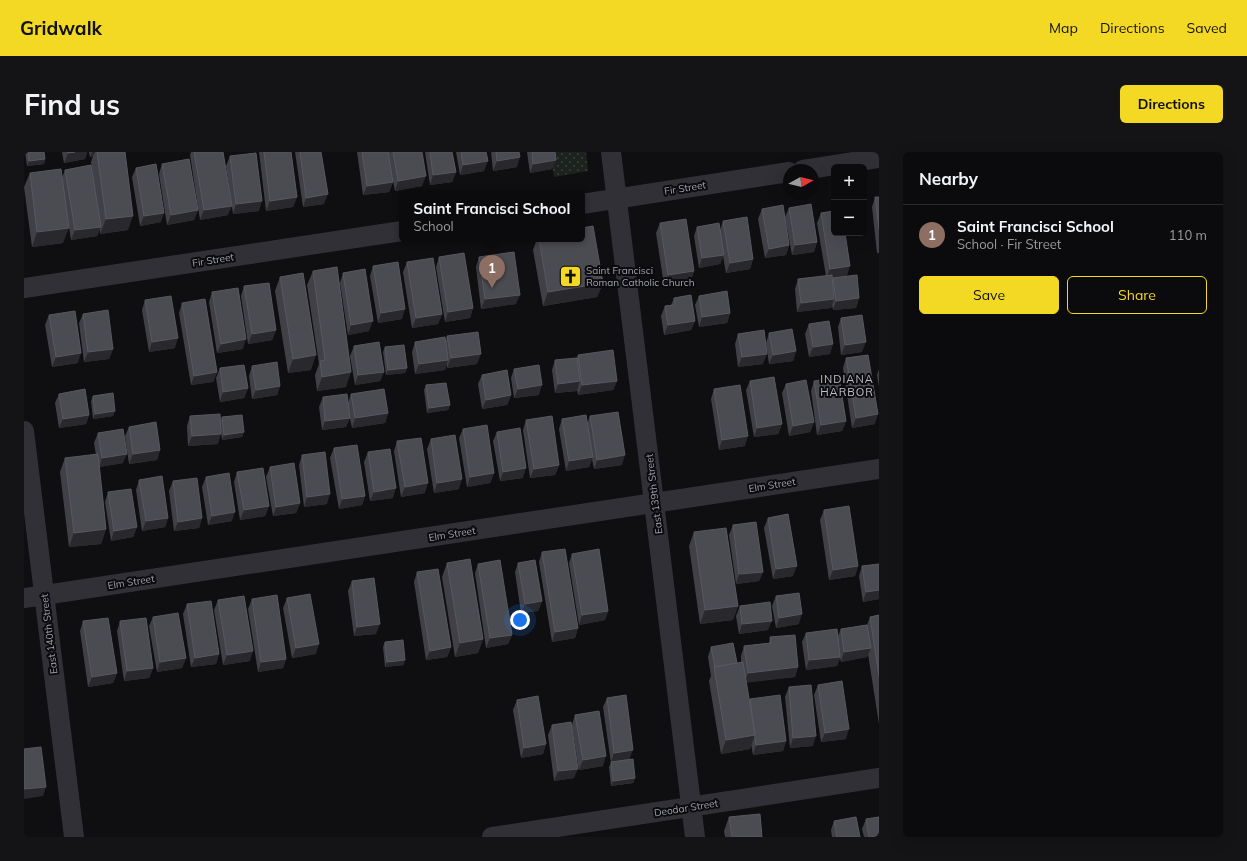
<!DOCTYPE html>
<html lang="en">
<head>
<meta charset="utf-8">
<style>
  body { margin:0; font-family:Mulish,sans-serif; background:#141416; color:#f1f3f6 }
  .controls { position:absolute; right:12px; top:12px; display:grid; overflow:hidden; border-radius:6px; box-shadow:0 4px 16px #0002 }
  .controls button { width:36px; height:36px; display:grid; place-items:center; padding:0; border:0; border-bottom:1px solid #2b2b2e; background:#0b0b0d; color:#f1f3f6; font:20px sans-serif }
  .compass { position:absolute; left:759px; top:12px; width:36px; height:36px; border-radius:50%; background:#0b0b0d; box-shadow:0 4px 16px #0002; rotate:82deg }
  .you { position:absolute; left:496px; top:468px; width:14px; height:14px; margin:-10px; border:3px solid #fff; border-radius:50%; background:#1a73e8; box-shadow:0 0 0 6px #1a73e833 }
  .badge { display:grid; place-items:center; width:26px; height:26px; border-radius:50%; background:#f4d924; color:#fff; font-size:13px; font-weight:700 }
  .pin { position:absolute; translate:-50% -33px; filter:drop-shadow(0 1px 2px #0008) }
  .pin::after { content:''; position:absolute; top:21px; width:14px; height:12px; background:inherit; clip-path:polygon(0 0,100% 0,50% 100%) }
  .popup { position:absolute; left:375px; top:38px; width:186px; height:52px; box-sizing:border-box; display:grid; place-content:center; border-radius:6px; background:#0b0b0d; filter:drop-shadow(0 1px 3px #0005); font-size:13px; white-space:nowrap; color:#9a9b9d }
  .popup b { font-size:15px; color:#f1f3f6 }
  .popup::after { content:''; position:absolute; left:50%; top:100%; margin-left:-8px; border:8px solid transparent; border-top-color:#0b0b0d }
  .list { margin:0; padding:0; list-style:none }
  h2 { display:flex; justify-content:space-between; align-items:center; height:52px; margin:0; padding:0 16px; font-size:17px }
  h2 small { font-size:13px; font-weight:400; color:#9a9b9d }
  .list li { display:grid; grid-template-columns:26px 1fr auto; gap:12px; align-items:center; box-sizing:border-box; height:60px; padding:0 16px; border-top:1px solid #2b2b2e }
  .list b { display:block; font-size:15px; white-space:nowrap }
  .list p { margin:0; font-size:13px; white-space:nowrap; color:#9a9b9d }
  .list em { font-size:13px; font-style:normal; color:#9a9b9d }
  .actions { display:flex; gap:8px; padding:12px 16px }
  .actions a { flex:1; padding:9px 0; border:1px solid #f4d924; border-radius:6px; text-align:center; font-size:14px; color:#f4d924 }
  .actions .main { background:#f4d924; color:#111 }
  .map { position:relative; flex:none; width:855px; height:685px; overflow:hidden; border-radius:6px }
  header { display:flex; align-items:center; gap:24px; box-sizing:border-box; height:56px; padding:0 20px; background:#f4d924; color:#111 }
  header strong { font-size:19px }
  nav { display:flex; gap:22px; margin-inline-start:auto; font-size:14px }
  .intro { display:flex; align-items:center; justify-content:space-between; box-sizing:border-box; height:96px; padding:0 24px }
  h1 { margin:0; font-size:28px }
  .button { padding:10px 18px; border-radius:6px; background:#f4d924; color:#111; font-size:14px; font-weight:700 }
  main { display:flex; gap:24px; padding:0 24px }
  aside { flex:1; background:#0b0b0d; border-radius:6px; box-shadow:0 4px 16px #0002 }
  .map>svg:first-child { display:block }
  .green { fill:url(#green-dots) }
  .lines { fill:none; stroke-linecap:round; stroke-linejoin:round }
  .street { stroke:#303036; stroke-width:20 }
  .wall { fill:#414046 }
  .shaded-wall { fill:#29282c }
  .building { fill:#4b4b52; stroke:#595861 }
  .labels { text-anchor:middle; dominant-baseline:central; stroke-width:4; stroke-linejoin:round; paint-order:stroke }
  .street-label { font-size:10px; fill:#a0a2b2; stroke:#0b0a0c }
  .poi-label { font-size:10px; fill:#a0a2b2; stroke:#0b0a0c; text-anchor:start }
  .neighbourhood-label { font-size:11px; letter-spacing:1px; fill:#c1c2ce; stroke:#0b0a0c }
</style>
</head>
<body>
<header>
<strong>Gridwalk</strong>
<nav><a>Map</a><a>Directions</a><a>Saved</a></nav>
</header>
<div class="intro"><h1>Find us</h1><a class="button">Directions</a></div>
<main>
<div class="map">
<svg width="855" height="685" viewBox="0 0 855 685">
  <defs>
    <pattern id="green-dots" width="8" height="8" patternUnits="userSpaceOnUse"><rect width="8" height="8" fill="#1c231e"/><path d="M2 2h.1M6 6h.1" fill="none" stroke="#3a403c" stroke-width="1.8" stroke-linecap="round"/></pattern>
  </defs>
  <rect width="100%" height="100%" fill="#0f0f11"/>
  <!-- green -->
  <path class="green" d="M526,0H562L564,19L530,25Z"/>
  <g class="lines">
    <!-- street -->
    <path class="street" d="M587,0L671,685
      M779,18L855,6
      M558,52L765,20
      M0,136L378,79
      M0,279L50,685
      M0,446L855,317
      M468,685L855,626"/>
  </g>
  <!-- wall -->
  <path class="wall" d="M1,0H20L21,7L20,12L3,14Z
    M38,0H63L61,7L40,11Z
    M65,0H101L104,78L76,82V77L73,84L47,88L41,49L39,91L8,95L0,35L6,21L38,26L41,18L70,34L67,10L69,4L66,5Z
    M167,0H199L204,63L176,68L166,3Z
    M235,0H267L273,45L269,55L242,59Z
    M271,0H297L300,52L279,55Z
    M333,0H398V34L371,39L366,13L369,30L365,40L339,43Z
    M401,0H428L432,20L428,30L406,33Z
    M432,0H462L460,19L436,23Z
    M467,0H495L493,15L469,19Z
    M503,0H531L532,8L528,17L506,21Z
    M206,4L235,59L209,62L202,14Z
    M138,12L174,58L170,68L143,73L135,22Z
    M112,16L137,70L116,74L108,25Z
    M851,45H855V101H853L848,55Z
    M765,56L793,90L790,100L768,103L761,65Z
    M738,57L765,93L762,103L741,106L734,67Z
    M797,61L823,124L808,126V129L809,126L835,146L832,156L809,158L808,153L807,156L773,160L771,137L774,127L802,124L793,71Z
    M699,69L729,107L726,117L702,121L699,104L696,112L675,116L670,84L673,75L696,78Z
    M636,71L670,119L667,128L640,133L632,81Z
    M513,87H558L579,131L573,145L519,154L509,98Z
    M415,105L449,156L446,166L421,170L412,115Z
    M455,105L492,152L457,157L452,115Z
    M383,110L418,162L414,172L388,176L379,120Z
    M349,114L378,167L354,171L346,124Z
    M289,119L322,235L293,239L291,223L295,212L283,133Z
    M319,121L345,179L324,183L316,131Z
    M256,125L287,218L264,221L251,139Z
    M220,134L252,178L248,188L224,192L217,144Z
    M188,140L219,197L193,201L185,150Z
    M675,144L706,161L703,171L675,175L671,153Z
    M650,146L671,169L667,178L640,183L637,164L641,154L647,153Z
    M121,148L151,196L125,200L118,158Z
    M158,151L193,220L189,230L167,233L155,161Z
    M59,162L89,197L85,207L60,210L55,171Z
    M25,163L54,211L28,215L21,173Z
    M817,166L838,200L817,203L814,175Z
    M785,172L806,202L785,205L781,182Z
    M745,181L772,199L769,209L745,212L742,191Z
    M714,182L739,212L714,215L711,192Z
    M423,184L453,212L423,216V212L421,218L391,222L388,200L391,190L422,189Z
    M330,194L360,220L356,229L331,233L326,204Z
    M361,195L383,216L381,221L362,223L359,200Z
    M554,203L593,229L589,238L554,243L553,237V239L531,241L528,218L531,208L553,206Z
    M822,206L851,272L828,276L819,216Z
    M228,214L256,234L253,243L228,247L225,224Z
    M196,216L224,236L220,246L196,250L192,226Z
    M490,217L515,243L490,246L487,226Z
    M855,217V235L853,223Z
    M458,223L487,243L483,253L458,257L454,232Z
    M726,229L758,272L754,282L730,285L722,238Z
    M790,229L822,269L818,279L793,283L787,239Z
    M762,232L790,270L786,280L765,284L758,241Z
    M402,233L426,253L424,258L403,261L400,238Z
    M690,237L721,294L695,298L687,247Z
    M35,242L65,263L62,272L35,276L31,251Z
    M327,242L364,261L361,271L328,276L325,262L326,266L322,275L298,278L295,255L299,245L324,251Z
    M69,244L91,259L89,264L69,267L67,249Z
    M166,264L194,292L164,294L163,274Z
    M566,264L598,313L570,317L568,307L565,315L542,319L535,277L538,267L563,272Z
    M198,265L220,280L218,285L198,288L196,270Z
    M502,268L535,313L531,323L506,326L499,278Z
    M105,275L136,298L133,308L105,312L101,284Z
    M439,277L470,321L466,331L443,335L435,286Z
    M473,280L499,326L476,329L469,289Z
    M74,281L99,311L75,315L82,377L77,392L45,395L36,320L41,306L72,303L70,291Z
    M407,287L435,337L410,341L403,297Z
    M373,289L401,341L377,345L370,299Z
    M310,296L341,344L338,353L315,357L306,306Z
    M344,300L369,346L346,349L340,310Z
    M278,303L303,352L280,355L275,313Z
    M246,315L276,351L272,361L249,364L242,325Z
    M213,320L245,354L241,364L216,368L210,330Z
    M182,325L208,369L184,373L178,335Z
    M115,328L144,366L141,375L118,379L112,338Z
    M149,329L178,366L175,376L150,379L145,339Z
    M84,340L113,375L109,385L87,389L81,350Z
    M800,358L834,414L831,424L805,428L796,368Z
    M744,366L769,424L749,427L740,376Z
    M709,373L739,420L735,429L712,432L705,383Z
    M670,380L714,454L709,468L676,472L665,394Z
    M518,400L554,476L551,486L528,490L515,410Z
    M548,402L584,459L581,468L555,473L545,411Z
    M423,411L459,487L454,501L431,505L418,425Z
    M494,411L518,449L514,459L497,461L491,420Z
    M454,412L488,483L484,492L462,496L451,421Z
    M855,412V447L839,450L835,424L838,414Z
    M393,420L427,495L423,505L402,508L390,430Z
    M328,429L352,482L330,484L324,439Z
    M752,444L775,472L752,476L748,454Z
    M263,446L292,502L268,506L259,456Z
    M228,447L262,507L259,516L234,520L224,457Z
    M194,448L226,509L199,513L190,458Z
    M163,452L195,502L192,512L167,515L159,462Z
    M716,454L744,478L715,482L712,464Z
    M855,463V572L844,502L843,505L817,510L816,506L813,514L782,518L778,490L782,481L814,484L817,477L843,473L846,465Z
    M129,465L162,506L158,516L133,520L125,474Z
    M59,469L93,521L89,531L64,535L56,479Z
    M96,469L129,516L125,526L100,529L93,479Z
    M746,485L774,515L771,525L722,530L725,549L726,547L762,589L759,599L729,603L727,592L726,597L697,602L685,529L687,524L684,505L687,495L713,511H717V504L720,494L745,491Z
    M361,490L380,513L361,515L359,495Z
    M794,533L822,587L797,590L790,543Z
    M765,535L789,594L766,596L761,545Z
    M583,546L606,608L611,626L609,631L587,634L585,615L587,611L579,555Z
    M493,548L522,592L519,602L497,606L489,558Z
    M551,563L579,614L555,618L548,575L550,626L530,629L524,583L528,573H548Z
    M705,665L738,685H701L700,679Z
    M842,667L855,685H840L838,677Z
    M810,669L836,685H808L807,678Z"/>
  <!-- shaded-wall -->
  <path class="shaded-wall" d="M51,0H63L61,7L40,11L44,1Z
    M68,0H71L69,4L66,5Z
    M496,5L493,15L469,19L473,9Z
    M21,7L20,12L3,14L5,9Z
    M532,8L528,17L506,21L509,12Z
    M464,9L460,19L436,23L439,13Z
    M432,20L428,30L406,33L409,23Z
    M402,24L398,34L371,39L374,29Z
    M369,30L365,40L339,43L343,34Z
    M304,42L300,52L279,55L282,46Z
    M273,45L269,55L242,59L246,49Z
    M238,49L235,59L209,62L212,52Z
    M208,54L204,63L176,68L180,58Z
    M174,58L170,68L143,73L147,63Z
    M140,61L137,70L116,74L120,64Z
    M109,64L104,78L76,82L82,67Z
    M77,75L73,84L47,88L51,78Z
    M45,76L39,91L8,95L13,80Z
    M793,90L790,100L768,103L771,93Z
    M765,93L762,103L741,106L745,97Z
    M700,103L696,112L675,116L678,106Z
    M729,107L726,117L702,121L706,111Z
    M826,114L823,124L802,127L806,117Z
    M670,119L667,128L640,133L644,123Z
    M579,131L573,145L519,154L524,140Z
    M496,143L492,152L457,157L461,147Z
    M835,146L832,156L809,158L812,149Z
    M810,147L807,156L773,160L777,151Z
    M449,156L446,166L421,170L424,160Z
    M381,157L378,167L354,171L357,161Z
    M706,161L703,171L675,175L678,165Z
    M418,162L414,172L388,176L392,166Z
    M349,169L345,179L324,183L327,173Z
    M671,169L667,178L640,183L644,173Z
    M252,178L248,188L224,192L228,182Z
    M154,186L151,196L125,200L128,190Z
    M222,187L219,197L193,201L197,192Z
    M842,190L838,200L817,203L821,193Z
    M809,192L806,202L785,205L789,195Z
    M89,197L85,207L60,210L64,200Z
    M772,199L769,209L745,212L749,203Z
    M57,201L54,211L28,215L32,205Z
    M457,202L453,212L423,216L427,206Z
    M743,202L739,212L714,215L718,205Z
    M292,203L287,218L264,221L269,207Z
    M424,208L421,218L391,222L395,212Z
    M383,216L381,221L362,223L364,218Z
    M193,220L189,230L167,233L170,224Z
    M327,220L322,235L293,239L298,225Z
    M360,220L356,229L331,233L334,223Z
    M556,229L553,239L531,241L534,232Z
    M593,229L589,238L554,243L558,233Z
    M518,233L515,243L490,246L494,237Z
    M256,234L253,243L228,247L232,238Z
    M224,236L220,246L196,250L199,240Z
    M487,243L483,253L458,257L462,248Z
    M426,253L424,258L403,261L405,256Z
    M91,259L89,264L69,267L71,262Z
    M364,261L361,271L328,276L331,266Z
    M854,262L851,272L828,276L832,266Z
    M65,263L62,272L35,276L39,267Z
    M326,266L322,275L298,278L301,269Z
    M822,269L818,279L793,283L797,273Z
    M790,270L786,280L765,284L769,274Z
    M758,272L754,282L730,285L733,276Z
    M220,280L218,285L198,288L200,283Z
    M197,282L194,292L164,294L168,284Z
    M724,284L721,294L695,298L698,288Z
    M136,298L133,308L105,312L109,302Z
    M103,302L99,311L75,315L78,306Z
    M601,303L598,313L570,317L573,308Z
    M569,305L565,315L542,319L545,309Z
    M535,313L531,323L506,326L510,317Z
    M502,316L499,326L476,329L479,320Z
    M470,321L466,331L443,335L446,325Z
    M438,327L435,337L410,341L413,331Z
    M404,331L401,341L377,345L381,335Z
    M372,336L369,346L346,349L350,340Z
    M306,342L303,352L280,355L283,345Z
    M341,344L338,353L315,357L318,347Z
    M276,351L272,361L249,364L252,355Z
    M245,354L241,364L216,368L220,358Z
    M211,360L208,369L184,373L188,364Z
    M144,366L141,375L118,379L122,369Z
    M178,366L175,376L150,379L154,370Z
    M113,375L109,385L87,389L90,379Z
    M82,377L77,392L45,395L50,381Z
    M773,414L769,424L749,427L752,417Z
    M834,414L831,424L805,428L809,418Z
    M739,420L735,429L712,432L715,422Z
    M855,438V447L839,450L842,440Z
    M518,449L514,459L497,461L501,452Z
    M714,454L709,468L676,472L681,458Z
    M584,459L581,468L555,473L558,463Z
    M778,462L775,472L752,476L755,466Z
    M748,469L744,478L715,482L718,472Z
    M356,472L352,482L330,484L333,475Z
    M554,476L551,486L528,490L531,480Z
    M488,483L484,492L462,496L466,486Z
    M459,487L454,501L431,505L436,491Z
    M295,492L292,502L268,506L272,496Z
    M427,495L423,505L402,508L406,499Z
    M847,496L843,505L817,510L820,500Z
    M229,499L226,509L199,513L203,503Z
    M195,502L192,512L167,515L171,506Z
    M816,505L813,514L782,518L785,508Z
    M162,506L158,516L133,520L136,510Z
    M262,507L259,516L234,520L237,510Z
    M381,508L380,513L361,515L363,510Z
    M774,515L771,525L720,531L724,521Z
    M129,516L125,526L100,529L103,519Z
    M93,521L89,531L64,535L68,525Z
    M825,577L822,587L797,590L801,581Z
    M731,583L726,597L697,602L702,588Z
    M792,584L789,594L766,596L769,586Z
    M762,589L759,599L729,603L732,593Z
    M522,592L519,602L497,606L500,596Z
    M609,598L605,608L587,611L590,601Z
    M582,604L579,614L555,618L559,608Z
    M554,617L550,626L530,629L534,619Z
    M611,626L609,631L587,634L589,629Z
    M22,635L19,644L0,647V637Z"/>
  <!-- building -->
  <path class="building" d="M4,0H20L21,7L5,9Z
    M44,0H51L44,1Z
    M73,0H101L109,64L82,67Z
    M170,0H199L208,54L180,58Z
    M240,0H267L273,45L246,49Z
    M276,0H297L304,42L282,46Z
    M338,0H364L369,30L343,34Z
    M369,0H398L402,24L374,29Z
    M406,0H428L432,20L409,23Z
    M437,0H462L464,9L439,13Z
    M472,0H495L496,5L473,9Z
    M508,0H531L532,8L509,12Z
    M232,1L238,49L212,52L206,4Z
    M165,7L174,58L147,63L138,12Z
    M132,12L140,61L120,64L112,16Z
    M67,13L77,75L51,78L41,18Z
    M37,17L45,76L13,80L6,21Z
    M851,45H855V77Z
    M787,52L793,90L771,93L765,56Z
    M759,53L765,93L745,97L738,57Z
    M810,59V81H821L826,114L806,117L797,61Z
    M723,65L729,107L706,111L699,69Z
    M662,67L670,119L644,123L636,71Z
    M695,71L700,103L678,106L673,75Z
    M569,74L579,131L524,140L515,87H558V76Z
    M490,100L496,143L461,147L455,105Z
    M440,101L449,156L424,160L415,105Z
    M409,106L418,162L392,166L383,110Z
    M374,110L381,157L357,161L349,114Z
    M313,115L327,220L298,225L296,209L301,208L289,119Z
    M341,117L349,169L327,173L319,121Z
    M279,121L292,203L269,207L256,125Z
    M808,123L810,147L777,151L774,127Z
    M833,123L835,146L812,149L809,126Z
    M245,131L252,178L228,182L220,134Z
    M214,136L222,187L197,192L188,140Z
    M703,139L706,161L678,165L675,144Z
    M667,143L671,169L644,173L641,154L651,153L650,146Z
    M147,144L154,186L128,190L121,148Z
    M181,147L193,220L170,224L158,151Z
    M84,158L89,197L64,200L59,162Z
    M51,159L57,201L32,205L25,163Z
    M838,163L842,190L821,193L817,166Z
    M805,169L809,192L789,195L785,172Z
    M768,177L772,199L749,203L745,181Z
    M740,178L743,202L718,205L714,182Z
    M454,180L457,202L427,206L423,184Z
    M421,185L424,208L395,212L391,190Z
    M355,190L360,220L334,223L330,194Z
    M380,193L383,216L364,218L361,195Z
    M589,198L593,229L558,233L554,203Z
    M844,203L854,262L832,266L822,206Z
    M553,206L556,229L534,232L531,208Z
    M253,210L256,234L232,238L228,214Z
    M220,213L224,236L199,240L196,216Z
    M515,213L518,233L494,237L490,217Z
    M483,218L487,243L462,248L458,223Z
    M750,225L758,272L733,276L726,229Z
    M815,225L822,269L797,273L790,229Z
    M782,228L790,270L769,274L762,232Z
    M422,231L426,253L405,256L402,233Z
    M716,233L724,284L698,288L690,237Z
    M61,237L65,263L39,267L35,242Z
    M360,237L364,261L331,266L327,242Z
    M89,241L91,259L71,262L69,244Z
    M323,242L326,266L301,269L299,245Z
    M594,260L601,303L573,308L566,264Z
    M196,262L197,282L168,284L166,264Z
    M218,263L220,280L200,283L198,265Z
    M562,263L569,305L545,309L538,267Z
    M528,264L535,313L510,317L502,268Z
    M132,270L136,298L109,302L105,275Z
    M463,273L470,321L446,325L439,277Z
    M496,276L502,316L479,320L473,280Z
    M99,277L103,302L78,306L74,281Z
    M431,283L438,327L413,331L407,287Z
    M397,286L404,331L381,335L373,289Z
    M333,293L341,344L318,347L310,296Z
    M366,297L372,336L350,340L344,300Z
    M301,300L306,342L283,345L278,303Z
    M74,302L82,377L50,381L41,306Z
    M270,311L276,351L252,355L246,315Z
    M239,316L245,354L220,358L213,320Z
    M205,321L211,360L188,364L182,325Z
    M138,324L144,366L122,369L115,328Z
    M173,326L178,366L154,370L149,329Z
    M107,337L113,375L90,379L84,340Z
    M825,354L834,414L809,418L800,358Z
    M764,362L773,414L752,417L744,366Z
    M732,370L739,420L715,422L709,373Z
    M702,376L714,454L681,458L670,380Z
    M541,397L554,476L531,480L518,400Z
    M575,397L584,459L558,463L548,402Z
    M446,407L459,487L436,491L423,411Z
    M476,408L488,483L466,486L454,412Z
    M511,408L518,449L501,452L494,411Z
    M855,412V438L842,440L838,414Z
    M414,417L427,495L406,499L393,420Z
    M350,426L356,472L333,475L328,429Z
    M775,441L778,462L755,466L752,444Z
    M286,442L295,492L272,496L263,446Z
    M253,443L262,507L237,510L228,447Z
    M220,444L229,499L203,503L194,448Z
    M187,449L195,502L171,506L163,452Z
    M746,450L748,469L718,472L716,454Z
    M154,461L162,506L136,510L129,465Z
    M855,463V524L846,465Z
    M84,466L93,521L68,525L59,469Z
    M122,466L129,516L103,519L96,469Z
    M843,473L847,496L820,500L817,477Z
    M813,477L816,505L785,508L782,481Z
    M771,483L774,515L724,521L720,494L747,491L746,485Z
    M379,488L381,508L363,510L361,490Z
    M709,491L713,511L691,515L687,495Z
    M719,510L731,583L702,588L690,515Z
    M818,529L825,577L801,581L794,533Z
    M787,533L792,584L769,586L765,535Z
    M602,543L609,598L590,601L583,546Z
    M756,543L762,589L732,593L726,547Z
    M514,544L522,592L500,596L493,548Z
    M575,559L582,604L559,608L551,563Z
    M547,570L554,617L534,619L528,573Z
    M17,595L22,635L0,637V597Z
    M609,607L611,626L589,629L587,610Z
    M736,662L738,685H708L705,665Z
    M832,665L836,685H813L810,669Z
    M855,665V685H845L842,667Z"/>
  <!-- icons -->
  <defs>
    <symbol id="church-square" viewBox="-11 -11 22 22"><rect x="-9" y="-9" width="18" height="18" rx="4" fill="#f4d924" stroke="#0b0a0c"/><path d="M-1.2-6h2.4v3.5h3.3v2.4h-3.3V6h-2.4V-.1h-3.3v-2.4h3.3Z" fill="#111"/></symbol>
  </defs>
  <g fill-rule="evenodd">
    <use href="#church-square" x="534" y="112" width="25" height="25"/>
  </g>
  <g class="labels">
    <!-- street labels -->
    <g class="street-label">
      <text transform="translate(661 36) rotate(-9)">Fir Street</text>
      <text transform="translate(189 108) rotate(-9)">Fir Street</text>
      <text transform="translate(748 333) rotate(-9)">Elm Street</text>
      <text transform="translate(630 342) rotate(-97)">East 139th Street</text>
      <text transform="translate(428 382) rotate(-9)">Elm Street</text>
      <text transform="translate(107 430) rotate(-9)">Elm Street</text>
      <text transform="translate(25 482) rotate(-97)">East 140th Street</text>
      <text transform="translate(662 656) rotate(-9)">Deodar Street</text>
    </g>
    <!-- poi labels -->
    <g class="poi-label">
      <text x="562" y="118">Saint Francisci<tspan x="562" dy="12">Roman Catholic Church</tspan></text>
    </g>
    <!-- neighbourhood labels -->
    <g class="neighbourhood-label">
      <text x="823" y="227">INDIANA<tspan x="823" dy="13">HARBOR</tspan></text>
    </g>
  </g>
</svg>
<div class="controls">
<button>+</button>
<button>−</button>
</div>
<svg class="compass" viewBox="-18 -18 36 36"><path d="M0-13l5 13h-10z" fill="#e53935"/><path d="M0 13l5-13h-10z" fill="#9a9b9d"/></svg>
<div class="you"></div>
<div class="pin badge" style="left:468px;top:136px;background:#8d6e63">1</div>
<div class="popup"><b>Saint Francisci School</b>School</div>
</div>
<aside>
<h2>Nearby<small></small></h2>
<ul class="list">
<li><span class="badge" style="background:#8d6e63">1</span><div><b>Saint Francisci School</b><p>School · Fir Street</p></div><em>110 m</em></li>
</ul>
<div class="actions"><a class="main">Save</a><a>Share</a></div>
</aside>
</main>
</body>
</html>
